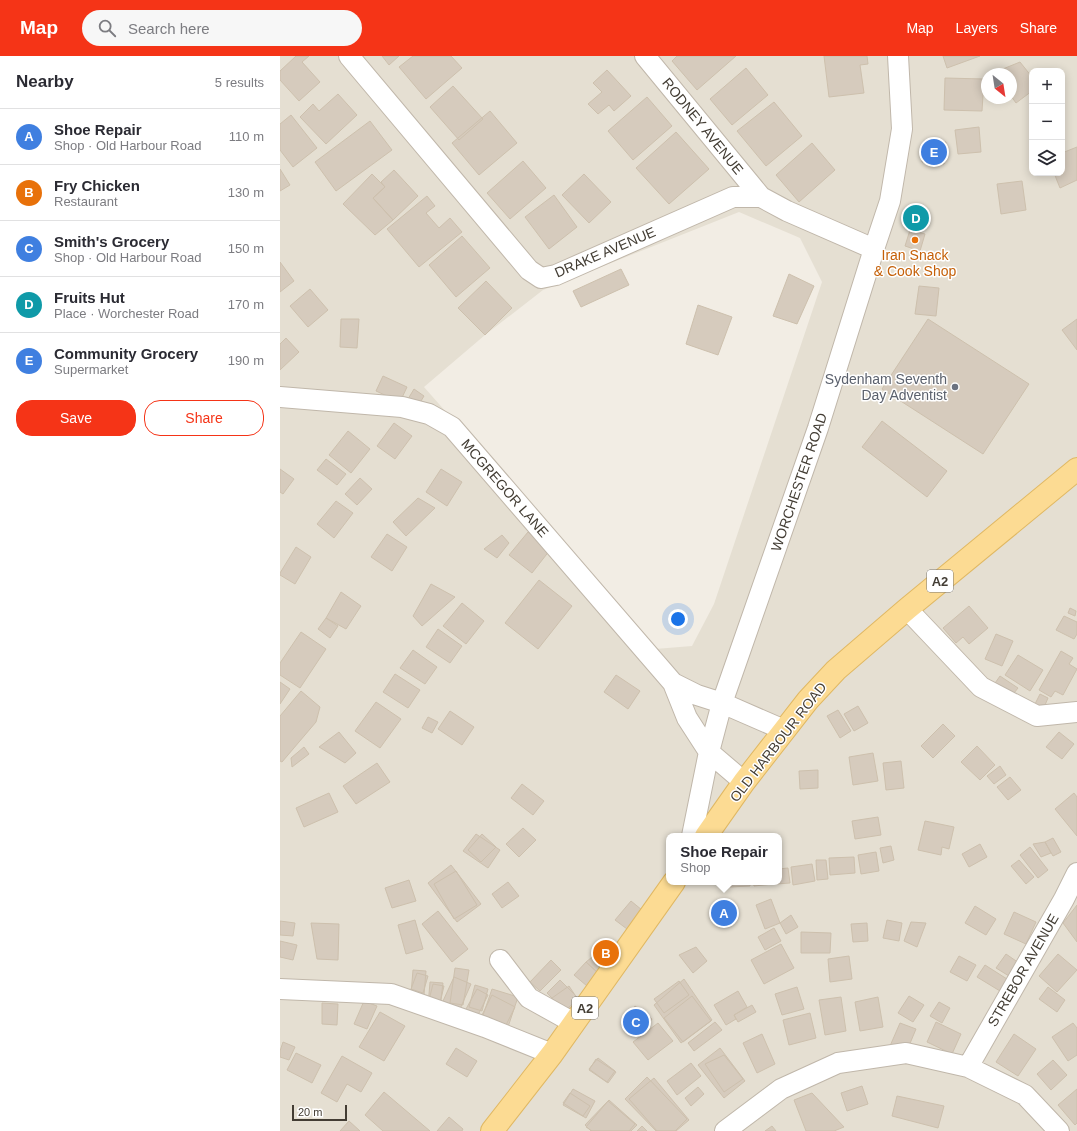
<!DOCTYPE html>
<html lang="en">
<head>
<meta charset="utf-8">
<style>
  body { margin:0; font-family:Arial,sans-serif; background:#f7f7f7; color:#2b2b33 }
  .controls { position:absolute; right:12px; top:12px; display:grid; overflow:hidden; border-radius:8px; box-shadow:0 2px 10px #0003 }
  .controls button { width:36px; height:36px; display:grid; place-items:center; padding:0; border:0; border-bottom:1px solid #e1e1e2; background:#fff; color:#2b2b33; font:20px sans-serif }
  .compass { position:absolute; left:701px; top:12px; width:36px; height:36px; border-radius:50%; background:#fff; box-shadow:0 2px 10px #0003; rotate:150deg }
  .scale { position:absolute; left:12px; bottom:10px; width:55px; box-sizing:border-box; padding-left:4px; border:2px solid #433d34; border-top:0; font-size:11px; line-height:14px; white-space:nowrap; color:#433d34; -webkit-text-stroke:3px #fff; paint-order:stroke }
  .you { position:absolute; left:398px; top:563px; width:14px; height:14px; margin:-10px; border:3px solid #fff; border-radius:50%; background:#1a73e8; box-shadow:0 0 0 6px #1a73e833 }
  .badge { display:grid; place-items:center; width:26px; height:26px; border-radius:50%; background:#f53417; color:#fff; font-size:13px; font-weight:700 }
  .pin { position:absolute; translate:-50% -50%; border:2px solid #fff; box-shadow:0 1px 4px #0006 }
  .popup { position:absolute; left:386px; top:777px; width:116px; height:52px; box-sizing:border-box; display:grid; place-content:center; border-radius:8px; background:#fff; filter:drop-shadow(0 1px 3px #0005); font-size:13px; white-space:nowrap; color:#7c7c81 }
  .popup b { font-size:15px; color:#2b2b33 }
  .popup::after { content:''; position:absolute; left:50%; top:100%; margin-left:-8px; border:8px solid transparent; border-top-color:#fff }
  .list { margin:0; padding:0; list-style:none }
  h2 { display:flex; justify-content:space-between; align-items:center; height:52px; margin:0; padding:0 16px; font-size:17px }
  h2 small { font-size:13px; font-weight:400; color:#7c7c81 }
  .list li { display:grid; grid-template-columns:26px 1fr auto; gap:12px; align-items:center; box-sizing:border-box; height:56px; padding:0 16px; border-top:1px solid #e1e1e2 }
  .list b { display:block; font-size:15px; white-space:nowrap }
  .list p { margin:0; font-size:13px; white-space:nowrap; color:#7c7c81 }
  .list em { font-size:13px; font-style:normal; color:#7c7c81 }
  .actions { display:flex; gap:8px; padding:12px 16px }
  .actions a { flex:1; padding:9px 0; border:1px solid #f53417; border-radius:16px; text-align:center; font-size:14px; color:#f53417 }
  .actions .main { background:#f53417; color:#fff }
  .icon { flex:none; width:22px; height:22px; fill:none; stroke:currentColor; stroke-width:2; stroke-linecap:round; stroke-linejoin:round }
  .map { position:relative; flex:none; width:797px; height:1075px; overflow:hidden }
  header { display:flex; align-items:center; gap:24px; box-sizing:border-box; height:56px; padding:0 20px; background:#f53417; color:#fff }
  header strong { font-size:19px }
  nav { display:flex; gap:22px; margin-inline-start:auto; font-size:14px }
  .search { width:280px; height:36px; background:#f7f7f7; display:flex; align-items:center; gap:10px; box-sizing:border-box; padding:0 14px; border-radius:22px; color:#7c7c81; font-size:15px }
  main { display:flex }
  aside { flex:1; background:#fff }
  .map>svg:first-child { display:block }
  .residential { fill:#e5dfd2; fill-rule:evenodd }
  .building { fill:#d6cbbd; stroke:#cdc0ad }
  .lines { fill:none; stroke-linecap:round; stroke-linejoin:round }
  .minor-casing { stroke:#c0b7aa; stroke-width:22 }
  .major-casing { stroke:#e0b863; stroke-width:24 }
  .minor { stroke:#fff; stroke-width:20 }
  .major { stroke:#fcdb93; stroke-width:22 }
  .food-dot { fill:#e8710a; stroke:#fff; stroke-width:1.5 }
  .worship-dot { fill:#6b7280; stroke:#fff; stroke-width:1.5 }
  .labels { text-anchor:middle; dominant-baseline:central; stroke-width:3; stroke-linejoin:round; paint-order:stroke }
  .shield { fill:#fff; stroke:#7b7771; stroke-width:1 }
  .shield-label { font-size:13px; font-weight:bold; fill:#433d34 }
  .street-label { font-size:14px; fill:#433d34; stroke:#fff }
  .food-label { font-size:14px; fill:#c56008; stroke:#fff }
  .worship-label { font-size:14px; fill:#5b616d; stroke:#fff; text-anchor:end }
</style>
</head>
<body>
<header>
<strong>Map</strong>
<div class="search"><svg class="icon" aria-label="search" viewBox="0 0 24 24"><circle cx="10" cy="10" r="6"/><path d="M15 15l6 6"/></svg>Search here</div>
<nav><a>Map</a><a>Layers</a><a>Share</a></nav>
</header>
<main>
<aside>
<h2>Nearby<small>5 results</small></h2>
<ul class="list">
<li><span class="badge" style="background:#3f7fe0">A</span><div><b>Shoe Repair</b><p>Shop · Old Harbour Road</p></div><em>110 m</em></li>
<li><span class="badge" style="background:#e8710a">B</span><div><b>Fry Chicken</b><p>Restaurant</p></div><em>130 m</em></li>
<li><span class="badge" style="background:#3f7fe0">C</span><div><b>Smith's Grocery</b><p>Shop · Old Harbour Road</p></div><em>150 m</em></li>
<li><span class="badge" style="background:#0f9aa8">D</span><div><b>Fruits Hut</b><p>Place · Worchester Road</p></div><em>170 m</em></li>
<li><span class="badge" style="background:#3f7fe0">E</span><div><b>Community Grocery</b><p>Supermarket</p></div><em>190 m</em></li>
</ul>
<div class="actions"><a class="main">Save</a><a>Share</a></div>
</aside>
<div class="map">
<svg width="797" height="1075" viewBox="0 0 797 1075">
  <rect width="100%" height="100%" fill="#f2ede4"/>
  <!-- residential -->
  <path class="residential" d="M0,0H797V1075H0ZM752,15H782V117H752ZM707,18H731V42H707ZM459,156L520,182L542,226L434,548L412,590L375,593L144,331L205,279L263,234ZM389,780H499V826H389Z"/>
  <!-- building -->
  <path class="building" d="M16,0H29L22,6L40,26L19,45L0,24V15Z
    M102,0H119L109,9Z
    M133,0H171L182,12L146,43L119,11Z
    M397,0H456L417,34L392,5Z
    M544,0H587L588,8L580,9L584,37L549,41Z
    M663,0H700L667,12Z
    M740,6L752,21V35L736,47L731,40V18H714L713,17Z
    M466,12L488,39L452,69L430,43Z
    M327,14L351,40L334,55L329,49L318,58L308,48L322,36L313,27Z
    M665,22L704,23L702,55L664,54Z
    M173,30L203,63L179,84L150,51Z
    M58,38L77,59L46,88L20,61L33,48L39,55Z
    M367,41L392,70L353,104L328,75Z
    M494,46L522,80L486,110L457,75Z
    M210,55L237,87L199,119L172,87Z
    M11,59L37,92L13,111L0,94V68Z
    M90,65L112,94L56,135L35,106Z
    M699,71L701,96L678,98L675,74Z
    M396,76L429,113L389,148L356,112Z
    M644,85L666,86L664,108L642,106Z
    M532,87L555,114L519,146L496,119Z
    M797,91V124L780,132L774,117H782V97Z
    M243,105L266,132L230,163L207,137Z
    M0,113L10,129L0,135Z
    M114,114L138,140L113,164L93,142L105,131L101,126Z
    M92,118L105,131L93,142L113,164L95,179L63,148Z
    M304,118L331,146L309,167L282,139Z
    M742,125L746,154L721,158L717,128Z
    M274,139L297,171L269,193L245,161Z
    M147,140L155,150L146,157L159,172L170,162L182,176L139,211L107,173Z
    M637,155L643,164L636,168L630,159Z
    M630,174L645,178L640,195L625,190Z
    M182,180L210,212L176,241L149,209Z
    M0,206L14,225L0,236Z
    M341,213L349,229L301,251L293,235Z
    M509,218L534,230L517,268L493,260Z
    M206,225L232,252L205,279L178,252Z
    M639,230L659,232L656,260L635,258Z
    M30,233L48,254L28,271L10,250Z
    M418,249L452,261L438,299L406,288Z
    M61,263H79L77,292L60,291Z
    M648,263L749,328L703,398L602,333Z
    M797,263V294L782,274Z
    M6,282L19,296L0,314V288Z
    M103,320L127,331L120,346L96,335Z
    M134,333L144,340L138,350L128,343Z
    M602,365L667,415L647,441L582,391Z
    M114,367L132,380L115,403L97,390Z
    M68,375L90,393L71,417L49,399Z
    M46,403L66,418L57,429L37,414Z
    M0,413L14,423L3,438L0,436Z
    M161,413L182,426L167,450L146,436Z
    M80,422L92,433L77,449L65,438Z
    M138,442L155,452L126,480L113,466Z
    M56,445L73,457L54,482L37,468Z
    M248,476L270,494L252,517L229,499Z
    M107,478L127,491L112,515L91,501Z
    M222,479L229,487L217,502L204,493Z
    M16,491L31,501L15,528L0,519V517Z
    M259,524L292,550L258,593L225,567Z
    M151,528L175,541L142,570L133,560Z
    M61,536L81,550L66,573L46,562Z
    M182,547L204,565L186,588L163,570Z
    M689,550L708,572L689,588L683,581L676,587L663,572Z
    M790,552L796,555L795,560L788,557Z
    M784,560L797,566V578L794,583L776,574Z
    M46,562L58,570L50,582L38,573Z
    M158,573L182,590L170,607L146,591Z
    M21,576L46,593L20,632L0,619V607Z
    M716,578L733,585L722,610L705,603Z
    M133,594L157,611L145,628L120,612Z
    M781,595L793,602L789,608L797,613L783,639L775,635L771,641L759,634Z
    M738,599L763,614L750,635L725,619Z
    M115,618L140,634L128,652L103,636Z
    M336,619L360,635L348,653L324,636Z
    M720,620L738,632L730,642L713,630Z
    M0,626L10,633L0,648Z
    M21,635L40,651L36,666L2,706L0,705V660Z
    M760,638L768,642L765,649L754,650Z
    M96,646L121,663L100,692L75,675Z
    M578,650L588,667L574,675L564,658Z
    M558,654L571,675L560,682L547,660Z
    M170,655L194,671L182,689L158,673Z
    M148,661L158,666L152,677L142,672Z
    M663,668L675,680L653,702L641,690Z
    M59,676L76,697L65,707L39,691Z
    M779,676L794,688L782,703L766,691Z
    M697,690L715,709L700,724L681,706Z
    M24,691L29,698L12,711L11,702Z
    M593,697L598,725L573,729L569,701Z
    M621,705L624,732L606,734L603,707Z
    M97,707L110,726L76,748L63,730Z
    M720,710L726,719L714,728L707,720Z
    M538,714V732L520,733L519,715Z
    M730,721L741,734L728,744L717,731Z
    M242,728L264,745L253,759L231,742Z
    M49,737L58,756L24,771L16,752Z
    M794,737L797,741V780L775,753Z
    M598,761L601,779L575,783L572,765Z
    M645,765L674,771L669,793L662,791L661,799L638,794Z
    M243,772L256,784L239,801L226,788Z
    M196,778L220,794L208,812L183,795Z
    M202,778L216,791L201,806L188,794Z
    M773,782L781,796L773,800L765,786Z
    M765,786L771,797L761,801L753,788Z
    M700,788L707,801L689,811L682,798Z
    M611,790L614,804L603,807L600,792Z
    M750,791L768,814L758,822L740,799Z
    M596,796L599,815L581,818L578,799Z
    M574,801L575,817L550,819L549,802Z
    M536,804H546L548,823L537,824Z
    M739,804L754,821L746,828L731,810Z
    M532,808L535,825L513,829L511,811Z
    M171,809L201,848L177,866L148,827Z
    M508,812L510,827L496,828V826H499V813Z
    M176,815L197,849L174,863L154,828Z
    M129,824L136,845L112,852L105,832Z
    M228,826L239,840L222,852L212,838Z
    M450,826H470V830L450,831Z
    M473,826H493V828L474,830Z
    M491,843L500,867L485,873L476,849Z
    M351,845L362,854L347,873L335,864Z
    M448,845L457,856L440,870L431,859Z
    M797,849V886L783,867Z
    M695,850L716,863L706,879L685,867Z
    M158,855L188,893L172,906L142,868Z
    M734,856L756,866L746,888L724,878Z
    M511,859L518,871L506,878L500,867Z
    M135,864L143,893L126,898L118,869Z
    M607,864L622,867L619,885L603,882Z
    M0,865L15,867L13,880L0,879Z
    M631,866L646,867L637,891L624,885Z
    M31,867L59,868L58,904L37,903Z
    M587,867L588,885L573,886L571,868Z
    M494,872L501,885L485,894L478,881Z
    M521,876L551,877L550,897H521Z
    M0,885L17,889L13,904L0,901Z
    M324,888L336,897L329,906L317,897Z
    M501,888L514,912L484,928L471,904Z
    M416,891L427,905L413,917L399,899Z
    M317,897L329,906L318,917L306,906Z
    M726,898L739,907L729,920L716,912Z
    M778,898L797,914L777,936L759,920Z
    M569,900L572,923L550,926L548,903Z
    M679,900L696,909L687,925L670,916Z
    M271,904L281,914L260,935L250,926Z
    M306,906L318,917L307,930L294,919Z
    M705,909L727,923L720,935L697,921Z
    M175,912L189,914L183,949L170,947Z
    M133,914L146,915L144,939L131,938Z
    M137,917L148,920L143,937L131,933Z
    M174,921L191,928L180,953L163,945Z
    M404,923L432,964L401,987L374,949Z
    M280,924L298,942L285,955L267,937Z
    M399,925L409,939L384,957L374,943Z
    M150,926L163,927L160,951L148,950Z
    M153,928L164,930L160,947L149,944Z
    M195,929L208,933L202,955L189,951Z
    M289,930L299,945L283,957L272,942Z
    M517,931L524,953L502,959L495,938Z
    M768,931L785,944L777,956L759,943Z
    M197,933L208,939L198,959L186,953Z
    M212,933L238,941L227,974L201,965Z
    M458,935L467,951L454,959L456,963L446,969L434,949Z
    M212,939L235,951L223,975L200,963Z
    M412,940L431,965L403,986L384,962Z
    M629,940L644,949L633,966L618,957Z
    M561,941L566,975L545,979L539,944Z
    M598,941L603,971L580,975L575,946Z
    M84,945L97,950L87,973L74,968Z
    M659,946L670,952L662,967L650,960Z
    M42,947L58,948L57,969L42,968Z
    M472,949L476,956L458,966L454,959Z
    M355,950L372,963L358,981L341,969Z
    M100,956L125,970L104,1005L79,991Z
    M530,957L536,982L509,989L503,964Z
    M435,966L442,974L414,995L408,987Z
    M656,966L681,978L672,998L647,986Z
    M378,967L393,985L368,1004L353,986Z
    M620,967L636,973L626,997L610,990Z
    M793,967L797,972V999L788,1005L772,981Z
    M482,978L495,1008L477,1017L463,987Z
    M734,978L756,993L738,1020L716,1006Z
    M3,986L15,991L9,1004L0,1001V995Z
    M176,992L197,1005L187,1021L166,1008Z
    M440,992L465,1025L444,1042L418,1009Z
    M16,997L41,1009L32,1027L7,1014Z
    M444,999L463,1023L444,1036L425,1008Z
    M62,1000L92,1017L81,1036L67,1028L57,1046L41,1037Z
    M318,1002L335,1015L327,1026L309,1013Z
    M316,1003L336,1016L328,1027L309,1014Z
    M773,1004L787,1019L771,1034L757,1018Z
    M411,1007L421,1020L397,1039L387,1025Z
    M367,1021L407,1063L395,1075H376L345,1043Z
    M374,1022L409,1064L396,1075H377L349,1043Z
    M582,1030L588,1048L567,1055L561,1037Z
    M418,1031L424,1038L411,1050L405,1042Z
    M293,1033L315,1045L306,1062L283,1049Z
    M797,1033V1067L795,1069L778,1049Z
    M104,1036L150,1075H103L85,1059Z
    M290,1037L310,1050L303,1060L283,1047Z
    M532,1037L564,1071L554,1075H526L514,1044Z
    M617,1040L664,1050L658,1072L612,1060Z
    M329,1044L357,1069L351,1075H311L305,1069Z
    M328,1045L355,1068L349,1075H312L306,1071Z
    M169,1061L183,1073L182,1075H157Z
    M69,1065L80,1075H60Z
    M362,1070L367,1075H357Z
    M492,1070L496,1075H485Z"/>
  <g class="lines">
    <defs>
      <path id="minor" d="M69,0L249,214L261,222L276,219L453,141H481L507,155L594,193
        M365,0L481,141
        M0,341L122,351L149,358L172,371L393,627L407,662L429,696L464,726
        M627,553L701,631L757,660L797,656
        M393,627L417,639L442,647L504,674
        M412,780L429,696L442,647L538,372L594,193L610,145L622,73L618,0
        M220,904L249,942L294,967
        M0,933L111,938L205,971L272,998
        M688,1011L784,843L797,817
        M445,1075L501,1033L558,1007L626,997L688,1011L745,1039L779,1075"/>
      <path id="major" d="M426,780L464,726L528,644L556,614L627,553L797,413
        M212,1075L272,998L394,826"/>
    </defs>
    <!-- minor casing -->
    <use href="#minor" class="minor-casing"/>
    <!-- major casing -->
    <use href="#major" class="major-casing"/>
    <!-- minor -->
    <use href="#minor" class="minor"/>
    <!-- major -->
    <use href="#major" class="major"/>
  </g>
  <!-- markers -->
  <circle class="food-dot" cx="635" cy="184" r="4"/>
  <circle class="worship-dot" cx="675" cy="331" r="4"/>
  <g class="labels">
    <!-- shield labels -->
    <g class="shield">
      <rect x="647" y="514" width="26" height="22" rx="3"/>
      <rect x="292" y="941" width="26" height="22" rx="3"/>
    </g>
    <g class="shield-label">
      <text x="660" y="525">A2</text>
      <text x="305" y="952">A2</text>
    </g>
    <!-- street labels -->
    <g class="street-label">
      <text transform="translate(423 70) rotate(51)">RODNEY AVENUE</text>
      <text transform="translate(325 196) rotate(-23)">DRAKE AVENUE</text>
      <text transform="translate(519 426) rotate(-71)">WORCHESTER ROAD</text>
      <text transform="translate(225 432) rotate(49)">MCGREGOR LANE</text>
      <text transform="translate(498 686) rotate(-52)">OLD HARBOUR ROAD</text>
      <text transform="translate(743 914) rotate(-60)">STREBOR AVENUE</text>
    </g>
    <!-- food labels -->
    <g class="food-label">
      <text x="635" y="199">Iran Snack<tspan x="635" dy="16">&amp; Cook Shop</tspan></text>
    </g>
    <!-- worship labels -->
    <g class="worship-label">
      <text x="667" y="323">Sydenham Seventh<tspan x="667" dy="16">Day Adventist</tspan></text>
    </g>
  </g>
</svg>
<div class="controls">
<button>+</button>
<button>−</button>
<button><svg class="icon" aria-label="layers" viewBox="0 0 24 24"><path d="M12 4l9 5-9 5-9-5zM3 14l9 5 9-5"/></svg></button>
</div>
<svg class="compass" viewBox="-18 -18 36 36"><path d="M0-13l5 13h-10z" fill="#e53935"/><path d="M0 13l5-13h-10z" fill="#7c7c81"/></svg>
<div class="scale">20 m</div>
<div class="you"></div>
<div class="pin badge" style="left:444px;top:857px;background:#3f7fe0">A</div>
<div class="popup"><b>Shoe Repair</b>Shop</div>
<div class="pin badge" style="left:326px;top:897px;background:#e8710a">B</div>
<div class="pin badge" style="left:356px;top:966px;background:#3f7fe0">C</div>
<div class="pin badge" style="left:636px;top:162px;background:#0f9aa8">D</div>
<div class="pin badge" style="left:654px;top:96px;background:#3f7fe0">E</div>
</div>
</main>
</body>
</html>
